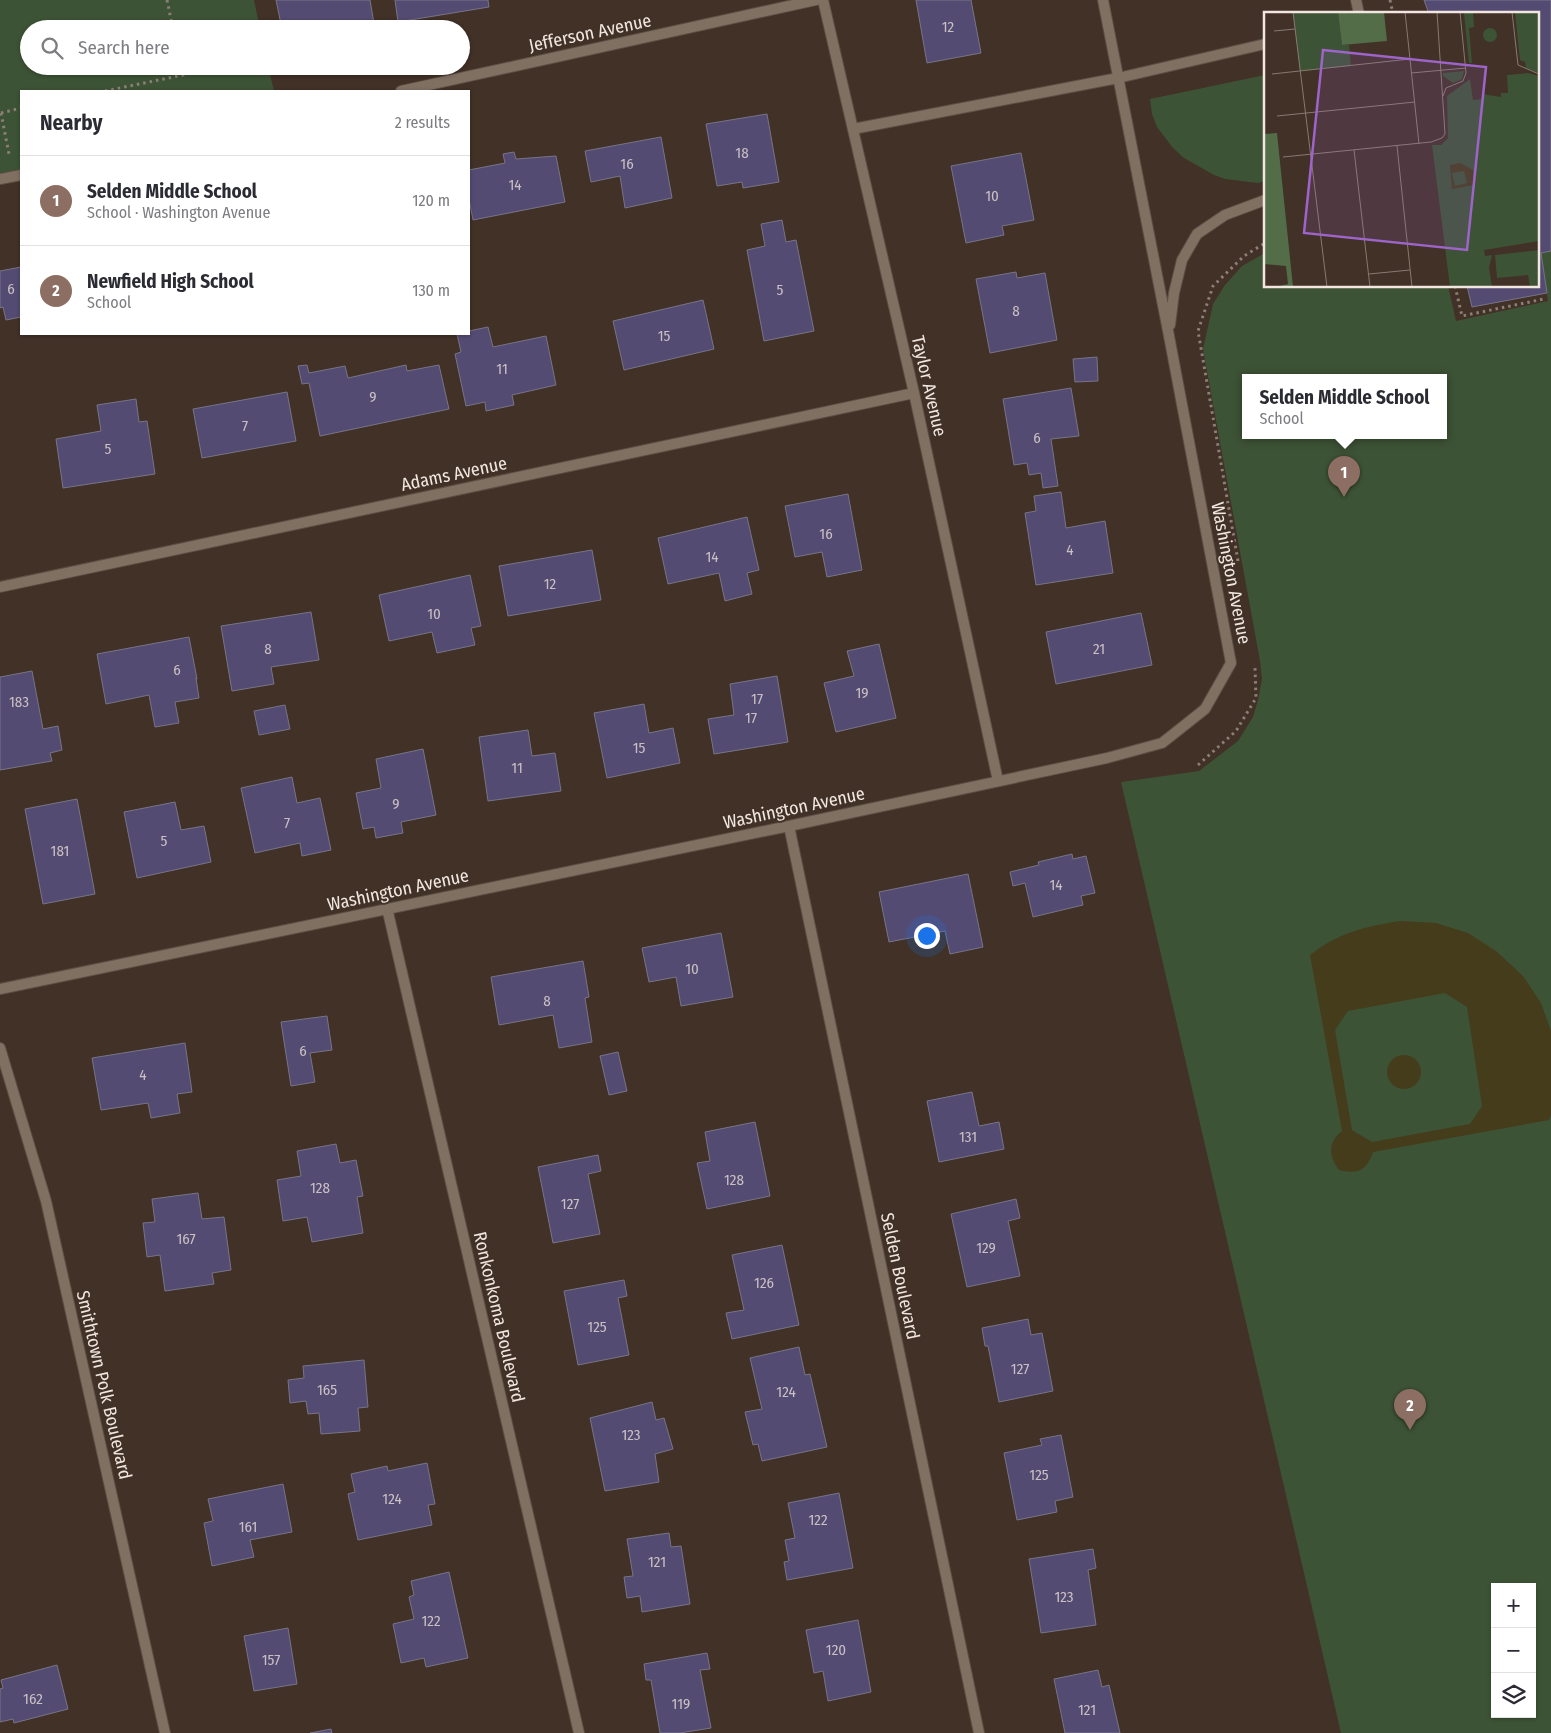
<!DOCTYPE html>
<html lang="en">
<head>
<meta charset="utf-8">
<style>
  body { margin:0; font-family:"Fira Sans Condensed",sans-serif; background:#f2f2f3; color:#2b2b33 }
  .controls { position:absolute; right:15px; bottom:15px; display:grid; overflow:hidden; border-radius:0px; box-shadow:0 1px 4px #0004 }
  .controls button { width:45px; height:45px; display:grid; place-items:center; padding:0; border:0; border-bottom:1px solid #e1e1e2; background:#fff; color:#2b2b33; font:25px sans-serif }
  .you { position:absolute; left:926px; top:935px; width:18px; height:18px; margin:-12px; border:4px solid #fff; border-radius:50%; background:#1a73e8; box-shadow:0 0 0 8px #1a73e833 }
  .badge { display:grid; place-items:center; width:32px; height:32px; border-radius:50%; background:#4d6e8b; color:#fff; font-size:16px; font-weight:700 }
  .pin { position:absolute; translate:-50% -41px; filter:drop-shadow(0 1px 2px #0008) }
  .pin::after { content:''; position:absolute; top:26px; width:18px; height:15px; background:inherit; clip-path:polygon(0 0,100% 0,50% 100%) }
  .popup { position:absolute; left:1242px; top:374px; width:205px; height:65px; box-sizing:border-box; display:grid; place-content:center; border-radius:0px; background:#fff; filter:drop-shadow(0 1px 4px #0005); font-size:16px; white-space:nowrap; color:#7c7c81 }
  .popup b { font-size:19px; color:#2b2b33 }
  .popup::after { content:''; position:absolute; left:50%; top:100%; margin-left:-10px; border:10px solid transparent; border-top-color:#fff }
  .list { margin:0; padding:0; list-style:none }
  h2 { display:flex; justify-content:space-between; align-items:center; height:65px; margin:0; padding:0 20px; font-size:21px }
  h2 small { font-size:16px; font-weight:400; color:#7c7c81 }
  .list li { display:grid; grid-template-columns:32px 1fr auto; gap:15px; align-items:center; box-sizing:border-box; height:90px; padding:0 20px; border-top:1px solid #e1e1e2 }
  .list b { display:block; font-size:19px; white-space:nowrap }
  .list p { margin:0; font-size:16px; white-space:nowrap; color:#7c7c81 }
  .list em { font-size:16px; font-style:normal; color:#7c7c81 }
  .icon { flex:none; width:28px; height:28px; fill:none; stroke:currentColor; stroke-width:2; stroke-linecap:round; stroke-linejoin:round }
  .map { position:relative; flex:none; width:1551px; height:1733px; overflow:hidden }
  .search { position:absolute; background:#fff; box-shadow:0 1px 4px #0004; left:20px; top:20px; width:450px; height:55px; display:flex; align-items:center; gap:12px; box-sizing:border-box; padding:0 18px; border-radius:28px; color:#7c7c81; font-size:19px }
  .panel { position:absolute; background:#fff; box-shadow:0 1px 4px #0004; left:20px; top:90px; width:450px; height:245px; border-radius:0px }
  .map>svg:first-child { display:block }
  .green { fill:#3d5335; fill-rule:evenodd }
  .sand { fill:#453c1c; fill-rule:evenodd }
  .building { fill:#544b72; stroke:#787487 }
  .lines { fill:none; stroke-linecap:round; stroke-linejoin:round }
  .service-casing { stroke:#5d4e45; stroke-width:12 }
  .minor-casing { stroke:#5d4e45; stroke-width:12 }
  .tertiary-casing { stroke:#5d4e45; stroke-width:12 }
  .path { stroke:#8d7f77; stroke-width:3; stroke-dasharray:2.5 4; stroke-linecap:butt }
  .service { stroke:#7f7062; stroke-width:10 }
  .minor { stroke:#7f7062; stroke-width:10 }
  .tertiary { stroke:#7f7062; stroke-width:10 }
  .labels { text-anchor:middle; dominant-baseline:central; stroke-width:4; stroke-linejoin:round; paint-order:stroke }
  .number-label { font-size:15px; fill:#cac0c4 }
  .street-label { font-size:18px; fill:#f1e7e0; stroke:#413127 }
  .inset-road { fill:none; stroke:#877a71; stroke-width:1 }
  .view { fill:#9e64c9; fill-opacity:0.15; stroke:#9e64c9; stroke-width:2.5 }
  .inset-edge { fill:none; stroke:#f1e7e0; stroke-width:2.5 }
</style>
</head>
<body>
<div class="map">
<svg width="1551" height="1733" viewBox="0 0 1551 1733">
  <rect width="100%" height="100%" fill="#413127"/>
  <!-- green -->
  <path class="green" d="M0,0H254L260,29H29V66H268L274,91H21V171L0,176Z
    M1265,75V181L1258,183L1225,179L1214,175L1184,158L1173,148L1157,127L1152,114L1150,99Z
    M1551,251V1733H1341L1121,782L1199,771L1238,741L1253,717L1258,700L1262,679L1260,661L1203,349L1213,304L1225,285L1242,266L1265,253V286H1448L1456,321L1548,301L1541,253ZM1245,378H1443V436H1245ZM1495,1587H1532V1714H1495Z"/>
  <!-- sand -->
  <path class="sand" d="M1400,921L1436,923L1468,933L1496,951L1523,976L1541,1003L1551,1031V1115L1549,1120L1373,1152C1367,1170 1358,1175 1339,1170C1328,1155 1328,1142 1342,1131L1310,955C1340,932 1364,927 1400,921ZM1445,993L1467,1007L1482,1106L1470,1124L1372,1142L1352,1130L1335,1030L1348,1011Z
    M1387 1072a17 17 0 1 1 34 0a17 17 0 1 1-34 0Z"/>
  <!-- building -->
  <path class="building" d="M276,0H370L375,29H282Z
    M395,0H488L489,7L398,22Z
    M916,0H971L981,53L927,63Z
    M1424,0H1551V251L1541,253L1547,293L1472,307L1467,286H1537V14H1429Z
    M767,114L779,182L743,188L742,182L717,186L706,124Z
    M661,137L672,198L625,208L620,176L591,182L585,151Z
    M514,152L516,159L556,156L565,202L473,220L469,199V170L505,163L503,154Z
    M1021,153L1034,220L1002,226L1004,235L966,243L951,166Z
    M782,220L786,242L796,240L814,331L764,341L747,250L765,246L761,224Z
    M21,267V317L6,320L3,307L0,308V271Z
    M1016,272L1017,278L1045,273L1057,340L990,353L976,279Z
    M703,300L714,349L624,370L613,321Z
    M488,327L493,347L546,336L556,385L512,395L514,405L486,411L485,402L466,406L455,354L461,352L457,334H469V331Z
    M1097,357L1098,381L1075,382L1073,359Z
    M307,365L309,373L345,366L348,378L406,365L407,371L439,365L449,409L320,436L309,383L302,384L298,366Z
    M1071,388L1079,436L1051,439L1058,486L1043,488L1041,473L1029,475L1027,463L1014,465L1003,399Z
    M287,392L296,441L202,458L193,409Z
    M136,399L139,422L147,421L155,474L63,488L56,439L101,431L97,405Z
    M1061,492L1066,528L1105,521L1113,573L1036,585L1025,513L1036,511L1034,496Z
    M848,494L862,570L827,577L822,552L795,557L785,506Z
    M747,517L759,570L747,573L752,594L725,601L719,573L668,584L658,538Z
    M592,550L601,600L508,616L499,566Z
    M470,575L481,626L471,628L475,645L437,653L432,632L389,641L379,595Z
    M311,612L319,660L271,667L274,684L232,691L221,626Z
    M1141,613L1152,665L1056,684L1046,632Z
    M189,637L197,679L196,678L199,698L175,702L179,723L155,727L149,695L106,704L97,654Z
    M879,644L896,718L836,732L824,683L854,676L847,651Z
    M32,671L43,729L58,726L62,750L50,753L52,761L0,770V677Z
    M777,676L788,742L714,754L708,719L734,715L730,684Z
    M644,704L649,733L673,728L680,763L607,778L594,713Z
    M285,705L290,729L259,735L254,711Z
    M528,730L532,756L555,753L561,791L488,801L479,737Z
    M423,749L436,815L401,822L403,833L376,838L374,827L363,829L356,793L381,788L376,759Z
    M292,777L297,803L320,798L331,850L302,856L300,843L255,853L241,788Z
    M77,799L95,894L43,904L25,809Z
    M175,802L181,830L204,826L211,862L137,878L124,812Z
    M1072,854L1073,859L1086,856L1095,893L1081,896L1083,905L1033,917L1025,883L1013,886L1010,872L1039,865L1038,862Z
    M968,874L983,947L950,954L945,931L889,942L879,892Z
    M721,933L733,997L681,1006L676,977L649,982L642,948Z
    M583,961L589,997L585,998L592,1042L559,1048L553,1015L499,1025L491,977Z
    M327,1016L332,1050L310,1053L315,1082L291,1086L281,1022Z
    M185,1043L192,1092L177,1094L180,1113L151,1118L148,1103L101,1110L92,1058Z
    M618,1052L627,1091L609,1095L600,1056Z
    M972,1092L979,1126L999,1122L1004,1149L939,1162L927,1101Z
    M755,1122L770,1196L707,1209L697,1163L710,1161L705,1132Z
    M336,1144L340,1163L356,1160L363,1196L357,1197L363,1233L312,1242L307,1217L283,1221L277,1180L301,1176L297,1151Z
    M598,1155L601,1171L588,1174L600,1234L553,1243L538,1167Z
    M198,1193L202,1219L224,1217L231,1270L212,1273L214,1284L165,1291L160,1255L147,1257L143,1223L155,1222L152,1199Z
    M1016,1199L1020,1218L1008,1221L1020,1276L967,1287L951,1214Z
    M782,1245L799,1325L732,1339L726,1313L744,1310L732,1255Z
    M624,1280L627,1296L618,1298L629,1355L578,1365L564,1291Z
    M1028,1319L1031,1335L1042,1333L1053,1391L999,1402L988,1346H985L982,1328Z
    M799,1347L805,1375L810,1374L827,1447L762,1461L758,1444L753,1445L745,1412L762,1409L750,1358Z
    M364,1360L368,1407L358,1408L360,1431L321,1434L319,1413L308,1414L306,1401L290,1403L288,1380L304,1378L303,1366Z
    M652,1402L656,1420L664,1418L673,1449L655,1454L659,1482L605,1491L590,1418Z
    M1061,1435L1073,1497L1055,1501L1057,1512L1017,1520L1004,1453L1042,1445L1040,1439Z
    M427,1463L435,1504L428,1505L432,1525L358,1540L348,1494L355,1492L351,1474L387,1466L388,1471Z
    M283,1484L292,1532L250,1540L254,1557L212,1566L204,1523L213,1521L208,1499Z
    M839,1493L853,1568L787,1580L784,1562L789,1561L785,1540L795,1538L788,1503Z
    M669,1533L671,1547L681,1546L690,1604L642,1612L640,1596L627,1598L624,1577L633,1576L627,1539Z
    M1093,1549L1096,1568L1088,1570L1096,1625L1041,1633L1029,1559Z
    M449,1572L468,1658L426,1667L424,1658L401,1663L393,1624L414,1619L409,1597L414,1595L411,1581Z
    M858,1620L871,1692L828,1701L823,1671L814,1673L806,1630Z
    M288,1628L297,1684L254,1691L244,1636Z
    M707,1653L710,1669L700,1670L711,1728L680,1733H660L651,1680H646L644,1664Z
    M57,1665L68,1709L14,1723L13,1719L0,1722V1689L3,1688L1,1680Z
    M1098,1670L1102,1687L1109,1685L1120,1733H1065L1054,1679Z
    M331,1729L332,1733H310Z"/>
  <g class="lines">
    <defs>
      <path id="service" d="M1103,0L1169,336
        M1356,0L1359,14
        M853,129L1118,78L1265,44
        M1170,325L1174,293L1182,260L1197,234L1225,215L1265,200"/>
      <path id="minor" d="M823,0L914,393L998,781
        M401,91L816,0
        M0,179L21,175
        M0,587L914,393
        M789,826L979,1733
        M387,908L579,1733
        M0,989L789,826L1107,758L1162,743L1171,736L1205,709L1231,663L1169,336"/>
      <path id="tertiary" d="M0,1048L46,1201L165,1733"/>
    </defs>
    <!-- service casing -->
    <use href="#service" class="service-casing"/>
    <!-- minor casing -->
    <use href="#minor" class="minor-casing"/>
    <!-- tertiary casing -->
    <use href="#tertiary" class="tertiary-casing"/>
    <!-- path -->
    <path class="path" d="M167,0L173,29
      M1390,0L1393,14
      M105,91L183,75L181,66
      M1,113L9,154
      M1,113L21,108
      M1455,286L1462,316L1544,299
      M1238,561L1198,331L1213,286L1244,256L1265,243
      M1198,765L1236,731L1256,698L1255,668"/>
    <!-- service -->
    <use href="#service" class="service"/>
    <!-- minor -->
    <use href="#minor" class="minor"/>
    <!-- tertiary -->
    <use href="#tertiary" class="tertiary"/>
  </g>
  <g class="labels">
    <!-- number labels -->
    <g class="number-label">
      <text x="948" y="27">12</text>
      <text x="742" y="153">18</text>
      <text x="627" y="164">16</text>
      <text x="515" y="185">14</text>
      <text x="992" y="196">10</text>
      <text x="11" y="289">6</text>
      <text x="780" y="290">5</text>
      <text x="1016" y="311">8</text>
      <text x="664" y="336">15</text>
      <text x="502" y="369">11</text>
      <text x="373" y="397">9</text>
      <text x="245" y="426">7</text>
      <text x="1037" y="438">6</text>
      <text x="108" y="449">5</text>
      <text x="826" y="534">16</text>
      <text x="1070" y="550">4</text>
      <text x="712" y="557">14</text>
      <text x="550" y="584">12</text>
      <text x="434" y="614">10</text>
      <text x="268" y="649">8</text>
      <text x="1099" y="649">21</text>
      <text x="177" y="670">6</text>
      <text x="862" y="693">19</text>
      <text x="757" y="699">17</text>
      <text x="19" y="702">183</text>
      <text x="751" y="718">17</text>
      <text x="639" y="748">15</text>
      <text x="517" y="768">11</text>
      <text x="396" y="804">9</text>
      <text x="287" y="823">7</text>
      <text x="164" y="841">5</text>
      <text x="60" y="851">181</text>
      <text x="1056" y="885">14</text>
      <text x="692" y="969">10</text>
      <text x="547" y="1001">8</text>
      <text x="303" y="1051">6</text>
      <text x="143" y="1075">4</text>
      <text x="968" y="1137">131</text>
      <text x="734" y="1180">128</text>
      <text x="320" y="1188">128</text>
      <text x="570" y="1204">127</text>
      <text x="186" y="1239">167</text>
      <text x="986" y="1248">129</text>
      <text x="764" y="1283">126</text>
      <text x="597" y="1327">125</text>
      <text x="1020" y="1369">127</text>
      <text x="327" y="1390">165</text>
      <text x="786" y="1392">124</text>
      <text x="631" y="1435">123</text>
      <text x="1039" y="1475">125</text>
      <text x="392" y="1499">124</text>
      <text x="818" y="1520">122</text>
      <text x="248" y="1527">161</text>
      <text x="657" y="1562">121</text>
      <text x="1064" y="1597">123</text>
      <text x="431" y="1621">122</text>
      <text x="836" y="1650">120</text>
      <text x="271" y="1660">157</text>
      <text x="33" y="1699">162</text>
      <text x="681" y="1704">119</text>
      <text x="1087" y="1710">121</text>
    </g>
    <!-- street labels -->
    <g class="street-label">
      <text transform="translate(590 33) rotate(-12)">Jefferson Avenue</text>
      <text transform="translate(929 386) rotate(77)">Taylor Avenue</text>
      <text transform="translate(454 474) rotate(-12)">Adams Avenue</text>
      <text transform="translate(1231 573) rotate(79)">Washington Avenue</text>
      <text transform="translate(794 808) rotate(-12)">Washington Avenue</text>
      <text transform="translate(398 890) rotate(-12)">Washington Avenue</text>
      <text transform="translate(900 1276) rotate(78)">Selden Boulevard</text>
      <text transform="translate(499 1317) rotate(77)">Ronkonkoma Boulevard</text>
      <text transform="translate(104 1385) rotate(77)">Smithtown Polk Boulevard</text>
    </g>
  </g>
  <!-- overview -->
  <g transform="translate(1264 12)">
    <rect width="275" height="275" fill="#413127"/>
    <path d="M29,0H74L78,33H85L87,54L36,59ZM209,0L210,15L205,16L208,51H205L200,1ZM251,0H275V61L262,56L261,50L256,48ZM219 23a7 7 0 1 1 14 0a7 7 0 1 1-14 0ZM200,59L198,67L189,71L179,64V61ZM264,61L275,64V229L220,238L221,244L228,243L225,256L228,275H186L168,133H177L184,126L183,84L206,67L209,88L219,87L218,82L237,85V81H244L243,63ZM275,238V275H266L264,263L233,266L231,243Z" fill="#3d5335"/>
    <path d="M74,0H120L123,29L78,33ZM13,121L29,275H12L24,272L22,254L0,252V122Z" fill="#536d49"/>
    <path d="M196,151L209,158L210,173L188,177L186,153ZM200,159L203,171L191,174L188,161Z" fill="#453c1c" fill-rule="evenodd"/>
    <path class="inset-road" d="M29,0L63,275M141,0L155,132M248,0L254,53L275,62M10,19L31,17M147,61L202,56M8,62L146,47M179,84L182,76L199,69L202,61L196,0M13,104L151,90M133,134L148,275M90,138L106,275M19,145L167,130L178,126L181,122L173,0M105,262L146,258"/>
    <path class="view" d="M59,38L222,55L203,238L40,221Z"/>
    <rect width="275" height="275" class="inset-edge"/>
  </g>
</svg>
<div class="controls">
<button>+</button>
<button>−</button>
<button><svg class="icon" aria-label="layers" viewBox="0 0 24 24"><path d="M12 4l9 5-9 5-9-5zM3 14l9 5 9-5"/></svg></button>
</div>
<div class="you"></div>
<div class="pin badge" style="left:1344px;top:497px;background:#8d6e63">1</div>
<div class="popup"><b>Selden Middle School</b>School</div>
<div class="pin badge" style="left:1410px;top:1430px;background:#8d6e63">2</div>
<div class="search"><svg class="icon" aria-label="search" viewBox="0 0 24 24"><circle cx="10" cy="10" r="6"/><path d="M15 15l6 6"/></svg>Search here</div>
<section class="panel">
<h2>Nearby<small>2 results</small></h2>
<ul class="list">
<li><span class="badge" style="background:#8d6e63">1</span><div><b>Selden Middle School</b><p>School · Washington Avenue</p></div><em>120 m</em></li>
<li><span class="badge" style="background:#8d6e63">2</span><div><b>Newfield High School</b><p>School</p></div><em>130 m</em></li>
</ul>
</section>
</div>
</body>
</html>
